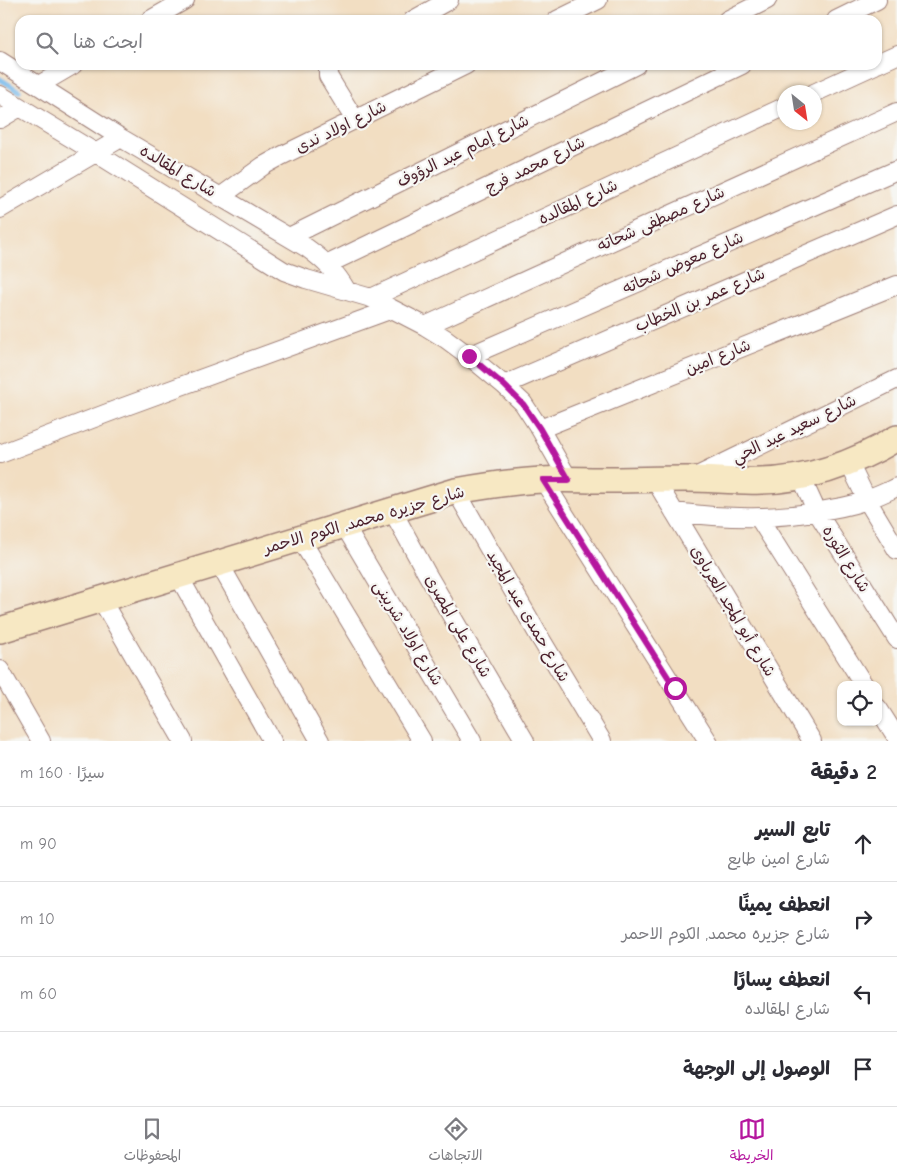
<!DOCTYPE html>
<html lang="ar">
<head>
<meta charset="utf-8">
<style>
  body { margin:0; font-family:"Comic Neue","Playpen Sans Arabic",sans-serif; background:#f2f2f3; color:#2b2b33; direction:rtl }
  .controls { position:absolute; right:15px; bottom:15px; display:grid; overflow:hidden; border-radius:10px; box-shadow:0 1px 4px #0004 }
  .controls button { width:45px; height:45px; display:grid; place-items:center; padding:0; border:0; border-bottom:1px solid #e1e1e2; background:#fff; color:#2b2b33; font:25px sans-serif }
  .compass { position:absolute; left:777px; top:85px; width:45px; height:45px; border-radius:50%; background:#fff; box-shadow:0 1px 4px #0004; rotate:150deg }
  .stop { position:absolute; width:15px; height:15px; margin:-11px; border:4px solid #b5179e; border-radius:50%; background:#fff }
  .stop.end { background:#b5179e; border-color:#fff; box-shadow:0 1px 5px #0008 }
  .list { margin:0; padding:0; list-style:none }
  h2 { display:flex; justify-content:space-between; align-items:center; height:65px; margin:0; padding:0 20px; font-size:21px }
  h2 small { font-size:16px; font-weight:400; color:#7c7c81 }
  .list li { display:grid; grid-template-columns:32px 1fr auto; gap:15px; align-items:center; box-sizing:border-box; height:75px; padding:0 20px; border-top:1px solid #e1e1e2 }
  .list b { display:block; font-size:19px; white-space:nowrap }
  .list p { margin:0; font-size:16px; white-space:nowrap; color:#7c7c81 }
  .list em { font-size:16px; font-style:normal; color:#7c7c81 }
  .icon { flex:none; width:28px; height:28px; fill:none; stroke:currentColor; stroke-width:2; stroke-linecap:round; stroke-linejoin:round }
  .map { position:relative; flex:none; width:897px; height:741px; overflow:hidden; direction:ltr }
  .search { position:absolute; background:#fff; box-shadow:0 1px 4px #0004; left:15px; right:15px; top:15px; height:55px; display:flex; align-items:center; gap:12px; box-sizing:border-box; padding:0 18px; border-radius:15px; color:#7c7c81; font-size:19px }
  .sheet { height:365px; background:#fff }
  nav { display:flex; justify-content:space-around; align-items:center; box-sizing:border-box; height:70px; border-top:1px solid #e1e1e2; background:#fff; font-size:14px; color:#7c7c81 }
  nav a { display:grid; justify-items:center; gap:2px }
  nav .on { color:#b5179e }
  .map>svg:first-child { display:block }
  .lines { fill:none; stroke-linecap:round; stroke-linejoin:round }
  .stream { stroke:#77baec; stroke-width:5.5 }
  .street-casing { stroke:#9e7e76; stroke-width:20 }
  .secondary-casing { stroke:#9e7e76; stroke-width:28 }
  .street { stroke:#fff; stroke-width:18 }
  .secondary { stroke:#f7e8c3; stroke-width:25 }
  .route { stroke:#b5179e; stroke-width:6 }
  .labels { text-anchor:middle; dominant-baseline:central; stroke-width:4.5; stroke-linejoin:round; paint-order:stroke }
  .street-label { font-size:16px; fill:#4a1f2b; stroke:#f6f6f2 }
</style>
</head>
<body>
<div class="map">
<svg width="897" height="741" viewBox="0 0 897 741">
  <rect width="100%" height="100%" fill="#f6f6f2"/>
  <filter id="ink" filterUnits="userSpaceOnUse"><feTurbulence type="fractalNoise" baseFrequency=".02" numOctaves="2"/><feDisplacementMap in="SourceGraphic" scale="10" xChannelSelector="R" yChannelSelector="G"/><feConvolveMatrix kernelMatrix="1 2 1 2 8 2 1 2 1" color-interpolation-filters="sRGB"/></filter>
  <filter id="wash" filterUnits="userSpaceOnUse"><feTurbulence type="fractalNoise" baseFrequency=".0096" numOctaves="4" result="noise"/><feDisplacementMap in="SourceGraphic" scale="20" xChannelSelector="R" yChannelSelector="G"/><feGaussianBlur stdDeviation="1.12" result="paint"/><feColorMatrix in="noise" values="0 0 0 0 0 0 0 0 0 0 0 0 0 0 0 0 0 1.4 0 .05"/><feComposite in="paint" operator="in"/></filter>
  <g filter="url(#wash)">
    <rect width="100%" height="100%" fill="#f2dec2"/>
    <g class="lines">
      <!-- stream -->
      <path class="stream" d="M0,79L19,91"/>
    </g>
  </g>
  <g filter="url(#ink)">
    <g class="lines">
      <defs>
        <path id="street" d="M150,20L185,0
          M413,20L449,0
          M557,20L598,0
          M727,20L767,0
          M836,20L877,0
          M0,61L121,138L307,248C325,261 336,272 347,291
          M877,64L897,55
          M332,65L328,71V76L355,120
          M39,85L73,65
          M814,93L875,65
          M0,95L96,153L284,271L306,279L371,298L425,326L446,339L469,356L504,385L523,403L540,429L569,480
          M0,119L20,107
          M220,197L263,166L281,156L466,65
          M0,209L121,138
          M289,237L636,65
          M328,264L742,65
          M371,298L784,107
          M425,326L897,112
          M469,356L897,170
          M504,385L897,215
          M540,429L897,285
          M0,454L118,409L392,309
          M849,463L867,500L897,550
          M801,477L817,512L897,639
          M693,478L897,379
          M543,480L708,741
          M655,480L812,741
          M456,491L539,636L602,741
          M392,510L427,574L525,741
          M674,512C729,519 777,520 831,509C844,507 857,504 869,499C878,496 888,491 897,487
          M759,518L864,685
          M344,525L472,741
          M300,538L422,741
          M219,563L320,741
          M178,575L272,741
          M101,599L183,741
          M0,670L41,741
          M878,708L897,738"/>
        <path id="secondary" d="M0,630L456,491C485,486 514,481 543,480C562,479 581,480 600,480C630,480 659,479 688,479C712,479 736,482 761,481C810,480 855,463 897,438"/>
      </defs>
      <!-- street casing -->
      <use href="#street" class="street-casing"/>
      <!-- secondary casing -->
      <use href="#secondary" class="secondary-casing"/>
      <!-- street -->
      <use href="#street" class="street"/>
      <!-- secondary -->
      <use href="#secondary" class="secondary"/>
    </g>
  </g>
  <g class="lines" filter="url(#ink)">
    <!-- route -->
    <path class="route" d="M469,356L504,385L523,404L540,429L569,480H543L675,688"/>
  </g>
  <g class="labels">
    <!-- street labels -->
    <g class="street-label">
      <text transform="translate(341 127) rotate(-26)">شارع اولاد ندى</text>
      <text transform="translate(463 151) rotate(-26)">شارع إمام عبد الرؤوف</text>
      <text transform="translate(535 165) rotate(-26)">شارع محمد فرج</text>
      <text transform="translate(178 171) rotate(31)">شارع المقالده</text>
      <text transform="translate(578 202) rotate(-25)">شارع المقالده</text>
      <text transform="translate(661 219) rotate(-24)">شارع مصطفى شحاته</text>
      <text transform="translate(683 263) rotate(-24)">شارع معوض شحاته</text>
      <text transform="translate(700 300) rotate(-23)">شارع عمر بن الخطاب</text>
      <text transform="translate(718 357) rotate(-22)">شارع امين</text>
      <text transform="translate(794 429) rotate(-26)">شارع سعيد عبد الحي</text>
      <text transform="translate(364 520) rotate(-16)">شارع جزيره محمد, الكوم الاحمر</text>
      <text transform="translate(846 559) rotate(58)">شارع الثوره</text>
      <text transform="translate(733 611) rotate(59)">شارع أبو المجد العرباوى</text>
      <text transform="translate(528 616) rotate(60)">شارع حمدى عبد المجيد</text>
      <text transform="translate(458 626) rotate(60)">شارع على المصرى</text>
      <text transform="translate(408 633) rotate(59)">شارع اولاد شربينى</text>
    </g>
  </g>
</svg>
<div class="controls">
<button><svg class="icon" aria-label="locate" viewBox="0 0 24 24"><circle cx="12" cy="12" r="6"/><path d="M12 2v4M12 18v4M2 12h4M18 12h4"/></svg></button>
</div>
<svg class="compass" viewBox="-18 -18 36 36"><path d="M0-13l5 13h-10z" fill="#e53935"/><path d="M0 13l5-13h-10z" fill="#7c7c81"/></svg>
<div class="stop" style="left:675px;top:688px"></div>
<div class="stop end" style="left:469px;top:356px"></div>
<div class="search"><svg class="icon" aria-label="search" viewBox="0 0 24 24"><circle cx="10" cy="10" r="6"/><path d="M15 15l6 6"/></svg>ابحث هنا</div>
</div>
<section class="sheet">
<h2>2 دقيقة<small>سيرًا · 160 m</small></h2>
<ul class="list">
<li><svg class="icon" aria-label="ahead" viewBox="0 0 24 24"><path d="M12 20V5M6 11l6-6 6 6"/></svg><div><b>تابع السير</b><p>شارع امين طايع</p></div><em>90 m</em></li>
<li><svg class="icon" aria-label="right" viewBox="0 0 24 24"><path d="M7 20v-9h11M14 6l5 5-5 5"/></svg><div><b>انعطف يمينًا</b><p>شارع جزيره محمد, الكوم الاحمر</p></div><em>10 m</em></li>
<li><svg class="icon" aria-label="left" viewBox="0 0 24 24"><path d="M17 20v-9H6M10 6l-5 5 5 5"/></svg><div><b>انعطف يسارًا</b><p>شارع المقالده</p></div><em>60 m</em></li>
<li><svg class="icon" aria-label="arrive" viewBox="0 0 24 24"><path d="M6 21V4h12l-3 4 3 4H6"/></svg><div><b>الوصول إلى الوجهة</b></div></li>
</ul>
</section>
<nav>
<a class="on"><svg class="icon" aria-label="map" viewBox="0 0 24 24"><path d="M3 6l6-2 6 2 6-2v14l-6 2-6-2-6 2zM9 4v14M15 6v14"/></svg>الخريطة</a>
<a><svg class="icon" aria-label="directions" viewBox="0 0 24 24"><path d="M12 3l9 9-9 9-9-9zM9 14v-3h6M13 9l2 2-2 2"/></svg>الاتجاهات</a>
<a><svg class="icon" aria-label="saved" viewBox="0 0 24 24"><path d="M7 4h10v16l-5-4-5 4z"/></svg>المحفوظات</a>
</nav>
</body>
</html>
